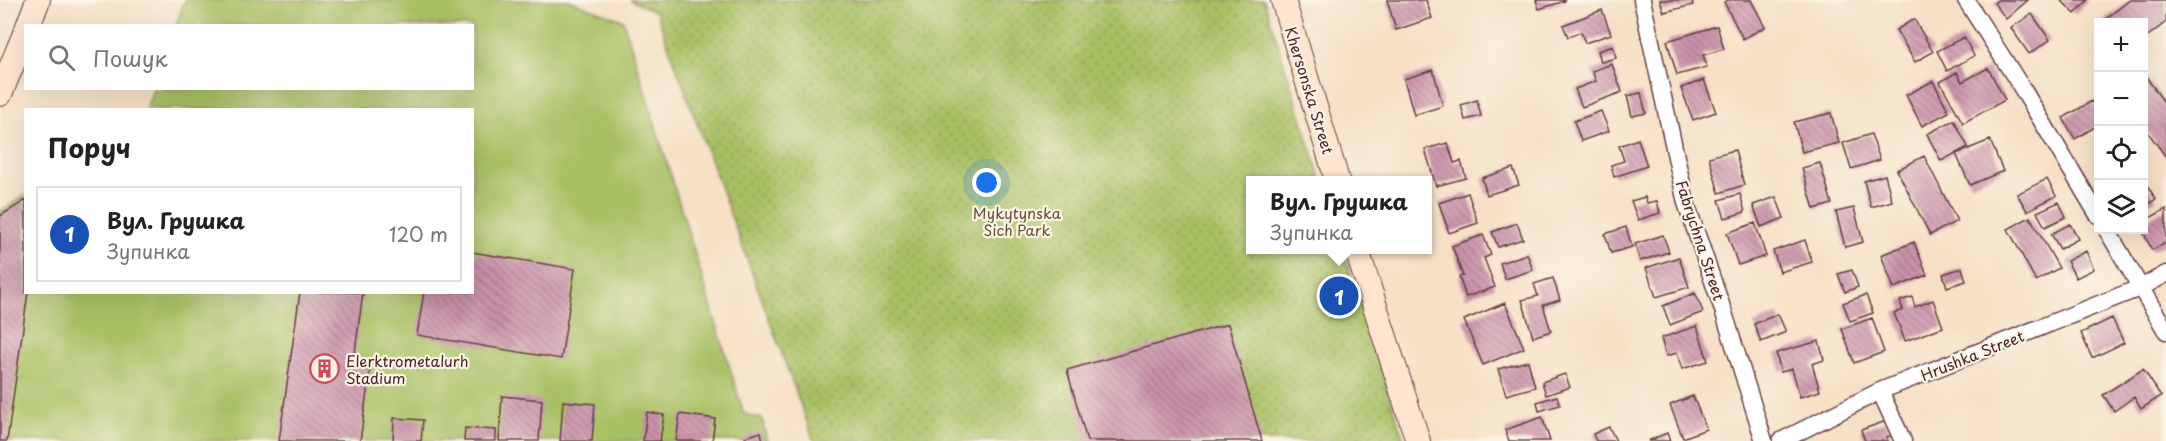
<!DOCTYPE html>
<html lang="uk">
<head>
<meta charset="utf-8">
<style>
  body { margin:0; font-family:"Playpen Sans",sans-serif; background:#f2f2f2; color:#222 }
  .controls { position:absolute; right:18px; top:18px; display:grid; overflow:hidden; border-radius:0px; box-shadow:0 6px 24px #0002 }
  .controls button { width:54px; height:54px; display:grid; place-items:center; padding:0; border:0; border-bottom:2px solid #e0e0e0; background:#fff; color:#222; font:30px sans-serif }
  .you { position:absolute; left:987px; top:183px; width:21px; height:21px; margin:-15px; border:4px solid #fff; border-radius:50%; background:#1a73e8; box-shadow:0 0 0 9px #1a73e833 }
  .badge { display:grid; place-items:center; width:39px; height:39px; border-radius:50%; background:#ea580c; color:#fff; font-size:20px; font-weight:700 }
  .pin { position:absolute; translate:-50% -50%; border:3px solid #fff; box-shadow:0 2px 6px #0006 }
  .popup { position:absolute; left:1246px; top:176px; width:186px; height:78px; box-sizing:border-box; display:grid; place-content:center; border-radius:0px; background:#fff; filter:drop-shadow(0 2px 4px #0005); font-size:20px; white-space:nowrap; color:#767676 }
  .popup b { font-size:22px; color:#222 }
  .popup::after { content:''; position:absolute; left:50%; top:100%; margin-left:-12px; border:12px solid transparent; border-top-color:#fff }
  .list { margin:0; padding:0; list-style:none }
  h2 { display:flex; justify-content:space-between; align-items:center; height:78px; margin:0; padding:0 24px; font-size:26px }
  h2 small { font-size:20px; font-weight:400; color:#767676 }
  .list li { display:grid; grid-template-columns:39px 1fr auto; gap:18px; align-items:center; box-sizing:border-box; height:96px; margin:0 12px 12px; padding:0 12px; border:2px solid #e0e0e0; border-radius:0px }
  .list b { display:block; font-size:22px; white-space:nowrap }
  .list p { margin:0; font-size:20px; white-space:nowrap; color:#767676 }
  .list em { font-size:20px; font-style:normal; color:#767676 }
  .icon { flex:none; width:33px; height:33px; fill:none; stroke:currentColor; stroke-width:2; stroke-linecap:round; stroke-linejoin:round }
  .map { position:relative; flex:none; width:2166px; height:441px; overflow:hidden }
  .search { position:absolute; background:#fff; box-shadow:0 6px 24px #0002; left:24px; top:24px; width:450px; height:66px; display:flex; align-items:center; gap:15px; box-sizing:border-box; padding:0 21px; border-radius:0px; color:#767676; font-size:22px }
  .panel { position:absolute; background:#fff; box-shadow:0 6px 24px #0002; left:24px; top:108px; width:450px; height:186px; border-radius:0px }
  .map>svg:first-child { display:block }
  .grass { fill:#a8bf64; stroke:#796f48; stroke-width:1.5 }
  .park { fill:url(#park-dots); stroke:#796f48; stroke-width:1.5 }
  .building { fill:url(#building-back-hatch) }
  .lines { fill:none; stroke-linecap:round; stroke-linejoin:round }
  .minor-casing { stroke:#643c42; stroke-width:19 }
  .secondary-casing { stroke:#643c42; stroke-width:26 }
  .minor { stroke:#fff; stroke-width:16 }
  .secondary { stroke:#fde5d0; stroke-width:24 }
  .labels { text-anchor:middle; dominant-baseline:central; stroke-width:4.5; stroke-linejoin:round; paint-order:stroke }
  .street-label { font-size:15px; fill:#4a1f2b; stroke:#fcf5e5 }
  .park-label { font-size:15px; fill:#664f3c; stroke:#fcf5e5 }
  .poi-label { font-size:15px; fill:#4a1f2b; stroke:#fcf5e5; text-anchor:start }
</style>
</head>
<body>
<div class="map">
<svg width="2166" height="441" viewBox="0 0 2166 441">
  <defs>
    <pattern id="park-dots" width="8" height="8" patternUnits="userSpaceOnUse" patternTransform="scale(1.5)"><rect width="8" height="8" fill="#a8bf64"/><path d="M2 2h.1M6 6h.1" fill="none" stroke="#8b9b53" stroke-width="1.8" stroke-linecap="round"/></pattern>
    <pattern id="building-back-hatch" width="6" height="6" patternUnits="userSpaceOnUse" patternTransform="scale(1.5)"><rect width="6" height="6" fill="#ca93ab"/><path d="M-1 5l2 2M0 0l6 6M5-1l2 2" fill="none" stroke="#a6778b"/></pattern>
  </defs>
  <rect width="100%" height="100%" fill="#fcf5e5"/>
  <filter id="ink" filterUnits="userSpaceOnUse"><feTurbulence type="fractalNoise" baseFrequency=".0167" numOctaves="2"/><feDisplacementMap in="SourceGraphic" scale="12" xChannelSelector="R" yChannelSelector="G"/><feConvolveMatrix kernelMatrix="1 2 1 2 8 2 1 2 1" color-interpolation-filters="sRGB"/></filter>
  <filter id="wash" filterUnits="userSpaceOnUse"><feTurbulence type="fractalNoise" baseFrequency=".008" numOctaves="4" result="noise"/><feDisplacementMap in="SourceGraphic" scale="24" xChannelSelector="R" yChannelSelector="G"/><feGaussianBlur stdDeviation="1.35" result="paint"/><feColorMatrix in="noise" values="0 0 0 0 0 0 0 0 0 0 0 0 0 0 0 0 0 1.4 0 .05"/><feComposite in="paint" operator="in"/></filter>
  <g filter="url(#wash)">
    <rect width="100%" height="100%" fill="#f6e0c6"/>
    <!-- grass -->
    <path class="grass" d="M185,0H569L623,20L744,414L762,419L767,441H0V212L25,195L26,292H472V110L146,109L153,89L472,88V26L176,25Z"/>
    <!-- park -->
    <path class="park" d="M630,0H1264L1321,180H1250V250H1343L1404,441H814L656,12Z"/>
    <g id="blocks">
      <!-- building -->
      <path class="building" d="M1387,0H1426L1432,18L1396,30Z
        M1536,0H1565V1L1539,9Z
        M1660,0H1692L1693,5L1664,12Z
        M1728,0H1751L1765,27L1743,39L1724,2Z
        M1998,0H2028L2006,19L1994,3Z
        M2061,0H2088L2075,14Z
        M2130,0H2166V22L2144,39V22H2106L2104,20Z
        M1602,10L1611,34L1585,43L1581,32L1568,37L1563,25Z
        M2032,14L2050,40L2029,54L2011,28Z
        M1914,19L1933,52L1915,62L1896,30Z
        M1717,26L1724,49L1703,55L1707,67L1677,75L1667,41Z
        M1964,37L1974,56L1947,71L1937,51Z
        M1613,46L1616,58L1601,62L1598,51Z
        M1612,64L1622,92L1582,107L1575,89L1596,81L1592,71Z
        M1988,68L2005,100L1963,123L1940,82L1957,72L1962,82Z
        M1433,70L1443,106L1414,115L1404,79Z
        M2144,74L2166,105V157L2144,127Z
        M1704,80L1716,112L1693,120L1681,88Z
        M1933,81L1949,112L1922,126L1906,95Z
        M1641,93L1646,113L1632,116L1627,96Z
        M1477,100L1481,116L1465,120L1461,105Z
        M2092,101L2098,111V125L2075,139L2063,118Z
        M1601,111L1609,131L1581,141L1574,121Z
        M1831,113L1839,143L1802,152L1794,122Z
        M1954,120L1968,147L1941,161L1927,134Z
        M1871,134L1880,160L1851,169L1843,143Z
        M1638,139L1647,166L1614,177L1611,165L1624,161L1619,146Z
        M1990,140L2003,171L1970,185L1956,154Z
        M1448,143L1454,163L1461,161L1466,178L1436,186L1425,149Z
        M1735,150L1744,185L1719,193L1709,157Z
        M1924,156L1957,221L1930,235L1897,170Z
        M1820,163L1832,204L1814,209L1802,168Z
        M1513,168L1519,185L1487,195L1482,178Z
        M1885,175L1892,201L1871,207L1864,181Z
        M2047,179L2056,196L2027,211L2017,194Z
        M2144,181L2156,199L2144,207Z
        M1468,193L1478,223L1449,233L1439,203Z
        M1740,194L1745,212L1725,218L1719,200Z
        M1645,197L1647,203L1657,201L1660,213L1638,220L1631,201Z
        M1776,197L1784,218L1761,227L1753,205Z
        M26,200V292H28L7,441H0V216Z
        M2059,202L2066,217L2045,227L2037,212Z
        M1854,208L1863,242L1845,247L1836,212Z
        M2166,209V243L2152,250L2142,230H2144V221Z
        M2030,217L2059,268L2036,281L2008,229Z
        M1517,223L1523,239L1498,247L1492,232Z
        M1755,223L1766,256L1738,265L1727,233Z
        M2070,224L2078,239L2060,249L2051,234Z
        M1626,227L1632,247L1611,253L1605,234Z
        M1483,235L1491,255L1484,258L1495,287L1466,297L1459,277L1463,276L1452,246Z
        M1663,235L1669,252L1640,261L1635,244Z
        M1805,240L1812,262L1780,272L1773,251Z
        M1914,242L1927,275L1894,288L1881,255Z
        M2086,251L2094,269L2076,278L2067,261Z
        M472,252L575,269L561,359L417,335L424,292H472Z
        M1527,254L1533,270L1505,279L1500,263Z
        M1679,257L1689,287L1656,297L1646,268Z
        M1962,268L1966,281L1947,287L1943,274Z
        M1852,270L1858,287L1845,292L1838,274Z
        M1553,278L1560,300L1543,305L1551,331L1533,337L1522,300L1538,296L1534,284Z
        M300,292H363L353,367L370,371L360,441H279Z
        M1695,293L1703,312L1670,325L1663,306Z
        M1866,295L1873,313L1850,321L1843,303Z
        M1912,297L1915,307L1933,300L1943,327L1905,341L1894,313L1903,310L1900,301Z
        M1505,303L1524,348L1483,365L1464,320Z
        M1778,314L1786,332L1761,342L1754,324Z
        M1872,318L1884,352L1854,363L1842,329Z
        M2112,318L2124,343L2092,358L2081,333Z
        M1228,324L1262,441H1087L1067,370Z
        M1697,326L1708,361L1682,369L1677,353L1666,356L1661,338Z
        M1819,341L1824,360L1812,364L1820,391L1800,397L1792,369L1781,372L1776,353Z
        M1528,361L1535,387L1506,395L1498,369Z
        M2143,369L2161,396L2141,409L2134,397L2114,411L2103,395Z
        M1565,374L1570,387L1546,395L1542,382Z
        M502,396L542,400L539,441H499Z
        M1557,396L1560,405L1539,411L1537,402Z
        M1693,396L1706,429L1683,438L1670,405Z
        M563,401L595,404L592,441H560Z
        M647,412L664,415L660,441H643Z
        M680,414L715,419L712,441H676Z
        M1542,417L1550,441H1509L1505,430Z
        M394,418L423,420L421,441H393Z
        M1886,421L1891,436L1886,437L1888,441H1865L1861,430Z
        M1609,427L1616,441H1596L1593,434Z
        M465,428L496,430V441H464Z
        M761,432L763,441H746L745,437Z
        M1667,433L1670,441H1648Z"/>
    </g>
  </g>
  <g filter="url(#ink)">
    <use href="#blocks" fill-opacity="0" stroke="#643c42" stroke-width="1.5"/>
    <g class="lines">
      <defs>
        <path id="minor" d="M1642,0L1686,203L1724,313L1764,441
          M1966,0L2022,88L2098,215
          M2107,230L2166,331
          M1880,391L1903,441
          M1781,441L1880,391L2142,287L2166,274"/>
        <path id="secondary" d="M1283,0L1337,180
          M28,26L38,0
          M0,94L26,31
          M1357,250L1418,441"/>
      </defs>
      <!-- minor casing -->
      <use href="#minor" class="minor-casing"/>
      <!-- secondary casing -->
      <use href="#secondary" class="secondary-casing"/>
      <!-- minor -->
      <use href="#minor" class="minor"/>
      <!-- secondary -->
      <use href="#secondary" class="secondary"/>
    </g>
  </g>
  <!-- icons -->
  <defs>
    <symbol id="building-ring" viewBox="-11 -11 22 22"><circle r="9.5" fill="#fcf5e5" stroke="#d1495b" stroke-width="1.5"/><path d="M-4-6H4V6H1V3H-1V6H-4ZM-2.5-4.3h1.7v1.8h-1.7ZM.8-4.3h1.7v1.8H.8ZM-2.5-1h1.7V.8h-1.7ZM.8-1h1.7V.8H.8Z" fill="#d1495b"/></symbol>
  </defs>
  <g fill-rule="evenodd">
    <use href="#building-ring" x="308" y="352" width="33" height="33"/>
  </g>
  <g class="labels">
    <!-- street labels -->
    <g class="street-label">
      <text transform="translate(1310 90) rotate(73)">Khersonska Street</text>
      <text transform="translate(1701 240) rotate(72)">Fabrychna Street</text>
      <text transform="translate(1972 355) rotate(-22)">Hrushka Street</text>
    </g>
    <!-- park labels -->
    <g class="park-label">
      <text x="1017" y="212">Mykytynska<tspan x="1017" dy="17">Sich Park</tspan></text>
    </g>
    <!-- poi labels -->
    <g class="poi-label">
      <text x="346" y="360">Elerktrometalurh<tspan x="346" dy="17">Stadium</tspan></text>
    </g>
  </g>
</svg>
<div class="controls">
<button>+</button>
<button>−</button>
<button><svg class="icon" aria-label="locate" viewBox="0 0 24 24"><circle cx="12" cy="12" r="6"/><path d="M12 2v4M12 18v4M2 12h4M18 12h4"/></svg></button>
<button><svg class="icon" aria-label="layers" viewBox="0 0 24 24"><path d="M12 4l9 5-9 5-9-5zM3 14l9 5 9-5"/></svg></button>
</div>
<div class="you"></div>
<div class="pin badge" style="left:1339px;top:296px;background:#1a4fb4">1</div>
<div class="popup"><b>Вул. Грушка</b>Зупинка</div>
<div class="search"><svg class="icon" aria-label="search" viewBox="0 0 24 24"><circle cx="10" cy="10" r="6"/><path d="M15 15l6 6"/></svg>Пошук</div>
<section class="panel">
<h2>Поруч<small></small></h2>
<ul class="list">
<li><span class="badge" style="background:#1a4fb4">1</span><div><b>Вул. Грушка</b><p>Зупинка</p></div><em>120 m</em></li>
</ul>
</section>
</div>
</body>
</html>
